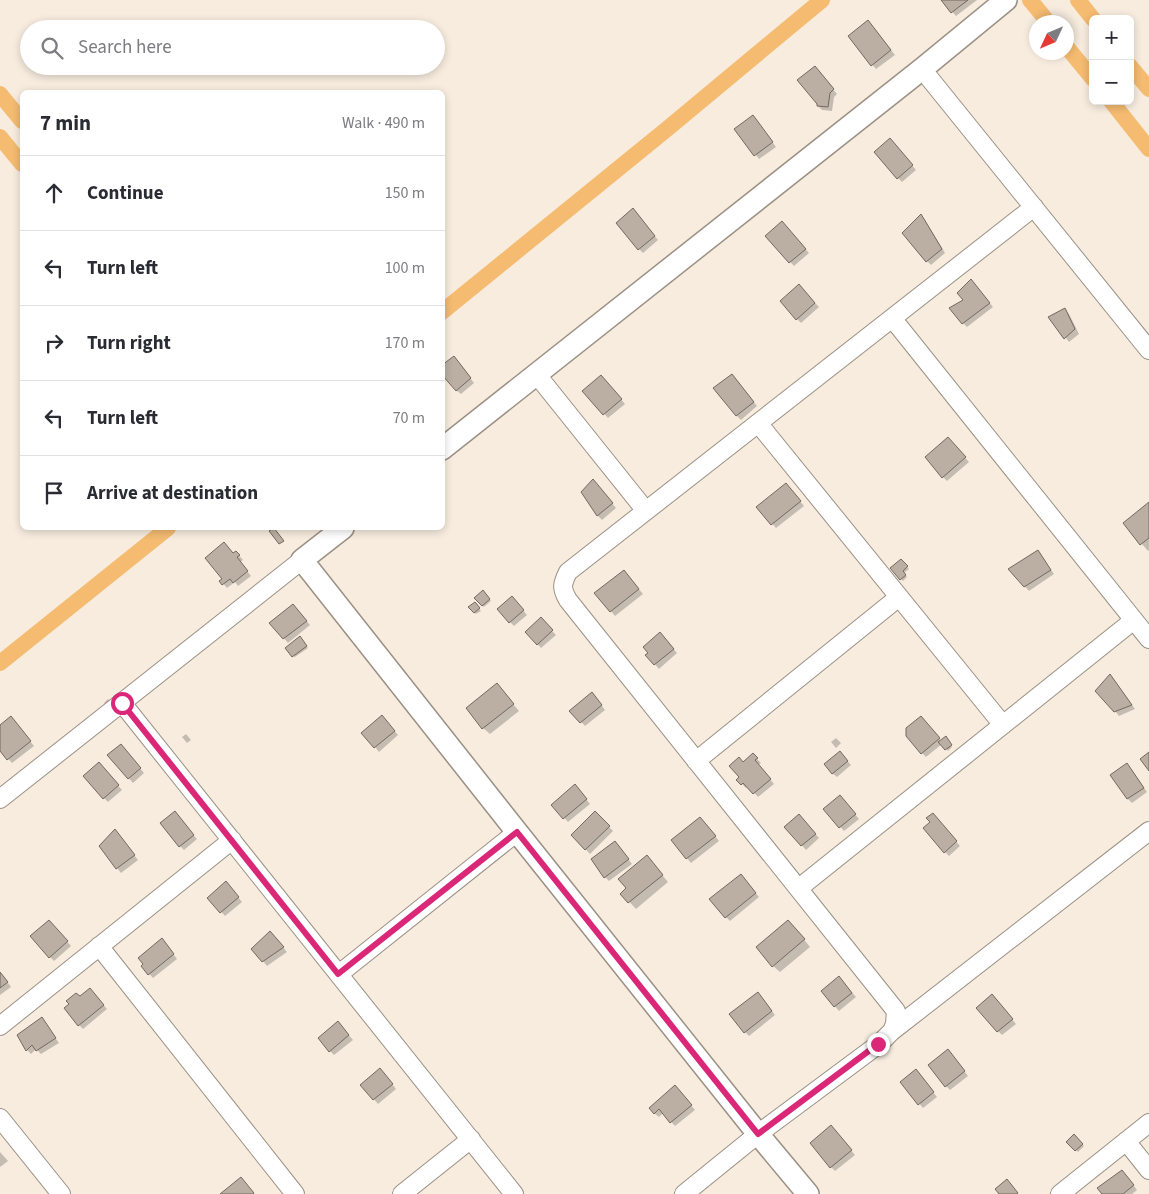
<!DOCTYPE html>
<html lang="en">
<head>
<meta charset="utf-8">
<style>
  body { margin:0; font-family:"Source Sans 3",sans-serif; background:#f7f7f7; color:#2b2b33 }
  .controls { position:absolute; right:15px; top:15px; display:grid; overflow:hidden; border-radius:8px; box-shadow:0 2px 8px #0003 }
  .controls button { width:45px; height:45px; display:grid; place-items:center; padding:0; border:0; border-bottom:1px solid #e1e1e2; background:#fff; color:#2b2b33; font:25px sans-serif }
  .compass { position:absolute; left:1029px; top:15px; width:45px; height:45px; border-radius:50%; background:#fff; box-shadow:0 2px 8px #0003; rotate:226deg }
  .stop { position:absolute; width:15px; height:15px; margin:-11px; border:4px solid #db2777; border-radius:50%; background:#fff }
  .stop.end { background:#db2777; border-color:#fff; box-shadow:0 1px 5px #0008 }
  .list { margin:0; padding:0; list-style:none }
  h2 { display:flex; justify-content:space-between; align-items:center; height:65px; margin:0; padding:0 20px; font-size:21px }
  h2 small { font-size:16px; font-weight:400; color:#7c7c81 }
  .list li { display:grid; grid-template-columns:32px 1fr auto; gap:15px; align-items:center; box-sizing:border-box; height:75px; padding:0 20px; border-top:1px solid #e1e1e2 }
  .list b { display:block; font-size:19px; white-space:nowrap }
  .list em { font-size:16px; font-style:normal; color:#7c7c81 }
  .icon { flex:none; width:28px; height:28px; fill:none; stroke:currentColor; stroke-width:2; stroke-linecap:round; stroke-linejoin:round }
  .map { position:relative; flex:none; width:1149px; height:1194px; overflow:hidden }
  .search { position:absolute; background:#fff; box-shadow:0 2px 8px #0003; left:20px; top:20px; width:425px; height:55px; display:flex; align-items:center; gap:12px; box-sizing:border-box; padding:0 18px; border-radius:28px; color:#7c7c81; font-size:19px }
  .panel { position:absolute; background:#fff; box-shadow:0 2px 8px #0003; left:20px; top:90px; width:425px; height:440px; border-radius:8px }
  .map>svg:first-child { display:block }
  .shadow { fill:#0003 }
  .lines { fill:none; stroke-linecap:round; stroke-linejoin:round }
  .canal { stroke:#f4bb71; stroke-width:16 }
  .building { fill:#baafa2; stroke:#73695d }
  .minor-casing { stroke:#9b9084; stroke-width:20 }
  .tertiary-casing { stroke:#9b9084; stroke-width:24 }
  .minor { stroke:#fff; stroke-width:18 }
  .tertiary { stroke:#fff; stroke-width:21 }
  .route { stroke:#db2777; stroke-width:6 }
</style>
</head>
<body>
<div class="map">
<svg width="1149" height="1194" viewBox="0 0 1149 1194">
  <rect width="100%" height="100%" fill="#f7ecde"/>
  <!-- shadow -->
  <path class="shadow" d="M942,0H977L956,16Z
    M872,26L895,55L876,69L849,37Z
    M819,72L837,94L834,97L832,111L822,110L818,106Z
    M757,121L776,147L759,159L736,129Z
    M894,144L916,170L902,182L898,178Z
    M637,214L658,240L643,253L639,249Z
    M921,216L925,220L945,253L931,265L927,261Z
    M786,227L809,253L794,266L767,236Z
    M975,285L993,307L967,327L963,323Z
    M803,290L819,307L801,323L797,319Z
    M1065,309L1069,314L1079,334L1069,342L1050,317Z
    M458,362L474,383L461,394L456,390Z
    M605,380L625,404L608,418L584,391Z
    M736,380L757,406L741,420L736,415Z
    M952,443L969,462L947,481L943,477Z
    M597,485L616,508L602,520L598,516L583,492Z
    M790,489L804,506L776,528L758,507Z
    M1149,503V550L1148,551L1124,523Z
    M236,552L243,560L240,562L251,576L238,586L235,582L227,588L221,581L224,579L233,555Z
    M1041,556L1054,574L1029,591L1010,569Z
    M901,560L909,569L904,573L907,577L903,581L892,568Z
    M628,576L643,594L615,616L596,593Z
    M483,592L491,601L484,607L476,598Z
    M516,602L527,615L514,626L510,622Z
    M475,603L481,611L476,614L470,607Z
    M297,610L310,625L288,643L271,623Z
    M541,619L556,635L541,648L527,632Z
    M664,638L677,653L659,669L647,655Z
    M302,640L308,648L295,657L293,656Z
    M1114,680L1135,709L1119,716L1115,711Z
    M497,685L519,711L490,734L483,728Z
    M596,698L605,710L585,726L571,711Z
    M108,699L114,705L109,708L104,703Z
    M386,721L398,735L379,752L375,747Z
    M15,722L34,746L12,763L0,749V726Z
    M925,722L941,741L945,738L952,747L948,751L942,744L926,757L922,753Z
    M186,734L191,740L187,743L182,737Z
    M836,738L841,743L836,748L831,742Z
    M125,750L144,773L133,783L109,755Z
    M753,755L761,763L758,765L774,784L758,797L748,786L746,788L738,780L741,778L743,763Z
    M844,757L851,765L837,777L832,773Z
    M1127,765L1131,769L1147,792L1132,803L1128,799L1112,775Z
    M103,768L122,790L108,802L104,798Z
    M579,790L590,804L568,822L553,805Z
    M844,801L859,819L844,831L825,809Z
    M595,813L613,831L590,854L572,835Z
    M178,817L197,839L184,850L180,846Z
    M937,819L960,846L949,856L945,852Z
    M803,820L819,838L806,850L786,827Z
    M704,822L719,841L691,863L672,840Z
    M115,831L138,860L121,873L100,846Z
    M615,842L632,864L609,881L605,877Z
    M653,864L668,882L636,909L622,894Z
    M745,880L759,897L730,921L726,917Z
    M226,882L242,902L225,916L209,898Z
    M53,925L71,946L54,961L50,957Z
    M795,928L810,947L780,972L773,966Z
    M274,937L287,952L267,966L263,961Z
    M166,944L177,959L153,978L142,966Z
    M0,972L11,987L0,995Z
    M843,982L856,997L839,1011L822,991Z
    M94,994L107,1009L83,1029L79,1025L80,998Z
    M762,998L775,1015L749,1036L745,1032Z
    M996,1000L1016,1024L1002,1035L998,1031Z
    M45,1023L59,1043L41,1054L36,1049L31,1054L27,1050Z
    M342,1027L353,1040L334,1055L330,1051Z
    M952,1055L968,1076L950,1090L946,1086Z
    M384,1074L396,1089L378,1104L362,1085Z
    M920,1075L937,1097L923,1108L902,1083Z
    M679,1091L695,1110L675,1126L663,1113L659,1117L654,1113Z
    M835,1131L855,1155L835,1171L831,1167Z
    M1074,1136L1084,1146L1078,1152L1068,1142Z
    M0,1152L8,1161L0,1167Z
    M1126,1175L1137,1190L1132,1194H1103Z"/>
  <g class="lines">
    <!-- canal -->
    <path class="canal" d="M1030,0L1048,22
      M1078,0L1093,19
      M1066,46L1093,79
      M1130,66L1149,89
      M0,94L22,121
      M1111,101L1149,149
      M0,137L22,164
      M442,312L667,129L822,0
      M0,663L168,528"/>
  </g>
  <!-- building -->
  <path class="building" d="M941,0H968L951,13Z
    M868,20L891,50L871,66L848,36Z
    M815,66L834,89L830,93L828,107L817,106V104L797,80Z
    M753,115L773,142L754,156L734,129Z
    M890,138L913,165L897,179L874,152Z
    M633,208L655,236L638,250L616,223Z
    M921,214L942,249L926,262L902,233Z
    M782,221L806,249L789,263L765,236Z
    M971,279L990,303L962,324L949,308L963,300L957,293Z
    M799,284L815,303L796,320L780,301Z
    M1065,308L1075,329L1064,339L1048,317Z
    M454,356L471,378L456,391L442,375V365Z
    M732,374L754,402L736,416L713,388Z
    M601,375L622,399L603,415L582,391Z
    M948,437L966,457L942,478L925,457Z
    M593,479L613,503L597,516L581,492Z
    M786,483L801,501L771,525L756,507Z
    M1149,502V538L1140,545L1123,523Z
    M274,528L284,541L279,544L269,531Z
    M224,542L233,553L236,551L240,555L237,557L248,571L233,583L230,579L222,585L219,581L222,579L205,558Z
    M1038,550L1051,570L1024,587L1008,569Z
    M901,559L908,566L903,571L906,575L900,580L890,568Z
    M624,570L639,589L610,612L594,593Z
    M483,590L490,599L482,606L474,598Z
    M512,596L524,610L509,623L497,609Z
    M475,602L480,608L474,613L468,607Z
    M293,604L307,621L283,639L269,623Z
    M541,617L553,630L537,645L525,632Z
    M660,632L674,649L654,665L645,655L648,653L643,647Z
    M300,636L307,646L292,657L285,648Z
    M1110,674L1132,705L1114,712L1095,691Z
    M497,683L514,704L482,729L466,708Z
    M592,692L602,705L580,723L569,711Z
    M382,715L395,731L374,748L361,733Z
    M11,716L31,741L7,760L0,751V725Z
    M921,716L940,738L921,754L906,736V728Z
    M946,736L952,745L945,750L938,742Z
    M121,744L141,768L128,779L107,755Z
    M840,751L848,761L832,774L824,764Z
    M1149,752V771L1140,759Z
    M753,753L758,758L755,760L771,779L753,794L743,783L741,785L736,780L739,777L729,766L739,757L743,762Z
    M99,762L119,785L103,799L83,776Z
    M1127,763L1144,788L1127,799L1110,775Z
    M575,784L587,799L563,819L551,805Z
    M840,795L856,814L839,828L823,809Z
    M175,811L194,835L179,847L160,823Z
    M595,811L610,826L585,850L571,835Z
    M933,813L957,841L944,853L923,828L930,822L926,818Z
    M799,814L816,834L801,846L784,827Z
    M700,817L716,836L686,859L671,840Z
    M115,829L135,855L116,869L99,846Z
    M615,841L629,859L604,878L591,859Z
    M647,855L663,875L628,903L620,894L626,888L618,879Z
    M741,874L756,893L725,918L709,899Z
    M226,881L239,897L220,913L207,898Z
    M49,920L68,941L49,958L30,936Z
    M788,920L805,939L772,967L756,947Z
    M270,931L284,947L262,962L251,949Z
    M162,938L174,954L148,975L141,966L143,964L138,958Z
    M0,972L8,982L0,988Z
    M839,976L852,993L834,1007L821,991Z
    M90,988L104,1005L78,1026L64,1008L69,1004L66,1001L76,993L80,996Z
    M758,992L772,1011L744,1033L729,1014Z
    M992,994L1013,1019L997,1032L976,1008Z
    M42,1017L56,1038L36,1051L32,1045L26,1051L17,1035Z
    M338,1021L349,1035L329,1052L318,1038Z
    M948,1049L965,1071L945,1087L928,1065Z
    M380,1068L393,1084L373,1100L360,1085Z
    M916,1069L934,1092L918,1105L900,1082Z
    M675,1085L692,1105L670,1123L659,1109L654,1114L649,1108Z
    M831,1125L852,1150L830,1168L810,1143Z
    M1074,1134L1083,1144L1075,1151L1066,1142Z
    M1122,1170L1134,1185L1123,1194H1102L1097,1188Z
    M241,1177L254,1193L253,1194H220Z
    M1007,1179L1018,1193L1016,1194H999L995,1189Z"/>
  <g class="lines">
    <defs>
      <path id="minor" d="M922,69L1149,350
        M892,318L1149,639
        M537,375L646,511
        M758,423L1003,725
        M122,703L514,1194
        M696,761L899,597
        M0,799L302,560
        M799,888L1134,620
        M99,946L295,1194
        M339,974L517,832
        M0,1026L232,840
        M892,1031L895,1024L896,1011L568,600C561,588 562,584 568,572L1034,207
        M0,1118L61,1194
        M1126,1141L1149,1170
        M402,1194L471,1139
        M684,1194L758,1134L879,1044L892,1031L1149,831
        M1060,1194L1149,1123"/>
      <path id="tertiary" d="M442,449L922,69L1006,0
        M343,528L302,560L517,832L758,1134L808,1194"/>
    </defs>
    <!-- minor casing -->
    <use href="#minor" class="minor-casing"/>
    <!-- tertiary casing -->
    <use href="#tertiary" class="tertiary-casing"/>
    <!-- minor -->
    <use href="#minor" class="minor"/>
    <!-- tertiary -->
    <use href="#tertiary" class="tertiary"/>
  </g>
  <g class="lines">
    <!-- route -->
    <path class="route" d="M122,703L338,974L517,832L758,1134L878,1044"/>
  </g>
</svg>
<div class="controls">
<button>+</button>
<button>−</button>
</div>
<svg class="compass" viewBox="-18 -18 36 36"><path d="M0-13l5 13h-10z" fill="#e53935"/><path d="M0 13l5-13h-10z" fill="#7c7c81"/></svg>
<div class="stop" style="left:122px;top:703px"></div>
<div class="stop end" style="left:878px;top:1044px"></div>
<div class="search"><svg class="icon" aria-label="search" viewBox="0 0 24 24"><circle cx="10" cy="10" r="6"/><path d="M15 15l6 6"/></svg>Search here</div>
<section class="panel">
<h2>7 min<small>Walk · 490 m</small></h2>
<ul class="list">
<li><svg class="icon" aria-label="ahead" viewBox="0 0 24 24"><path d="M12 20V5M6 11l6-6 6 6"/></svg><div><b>Continue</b></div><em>150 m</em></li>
<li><svg class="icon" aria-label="left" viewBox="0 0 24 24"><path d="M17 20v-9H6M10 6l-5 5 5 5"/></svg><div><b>Turn left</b></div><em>100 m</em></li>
<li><svg class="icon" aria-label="right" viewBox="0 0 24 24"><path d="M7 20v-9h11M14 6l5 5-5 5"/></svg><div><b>Turn right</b></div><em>170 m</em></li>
<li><svg class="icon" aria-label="left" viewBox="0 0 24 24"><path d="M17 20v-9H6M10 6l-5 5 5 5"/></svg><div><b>Turn left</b></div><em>70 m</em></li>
<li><svg class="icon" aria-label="arrive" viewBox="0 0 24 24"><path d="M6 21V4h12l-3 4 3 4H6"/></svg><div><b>Arrive at destination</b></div></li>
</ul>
</section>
</div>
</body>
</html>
